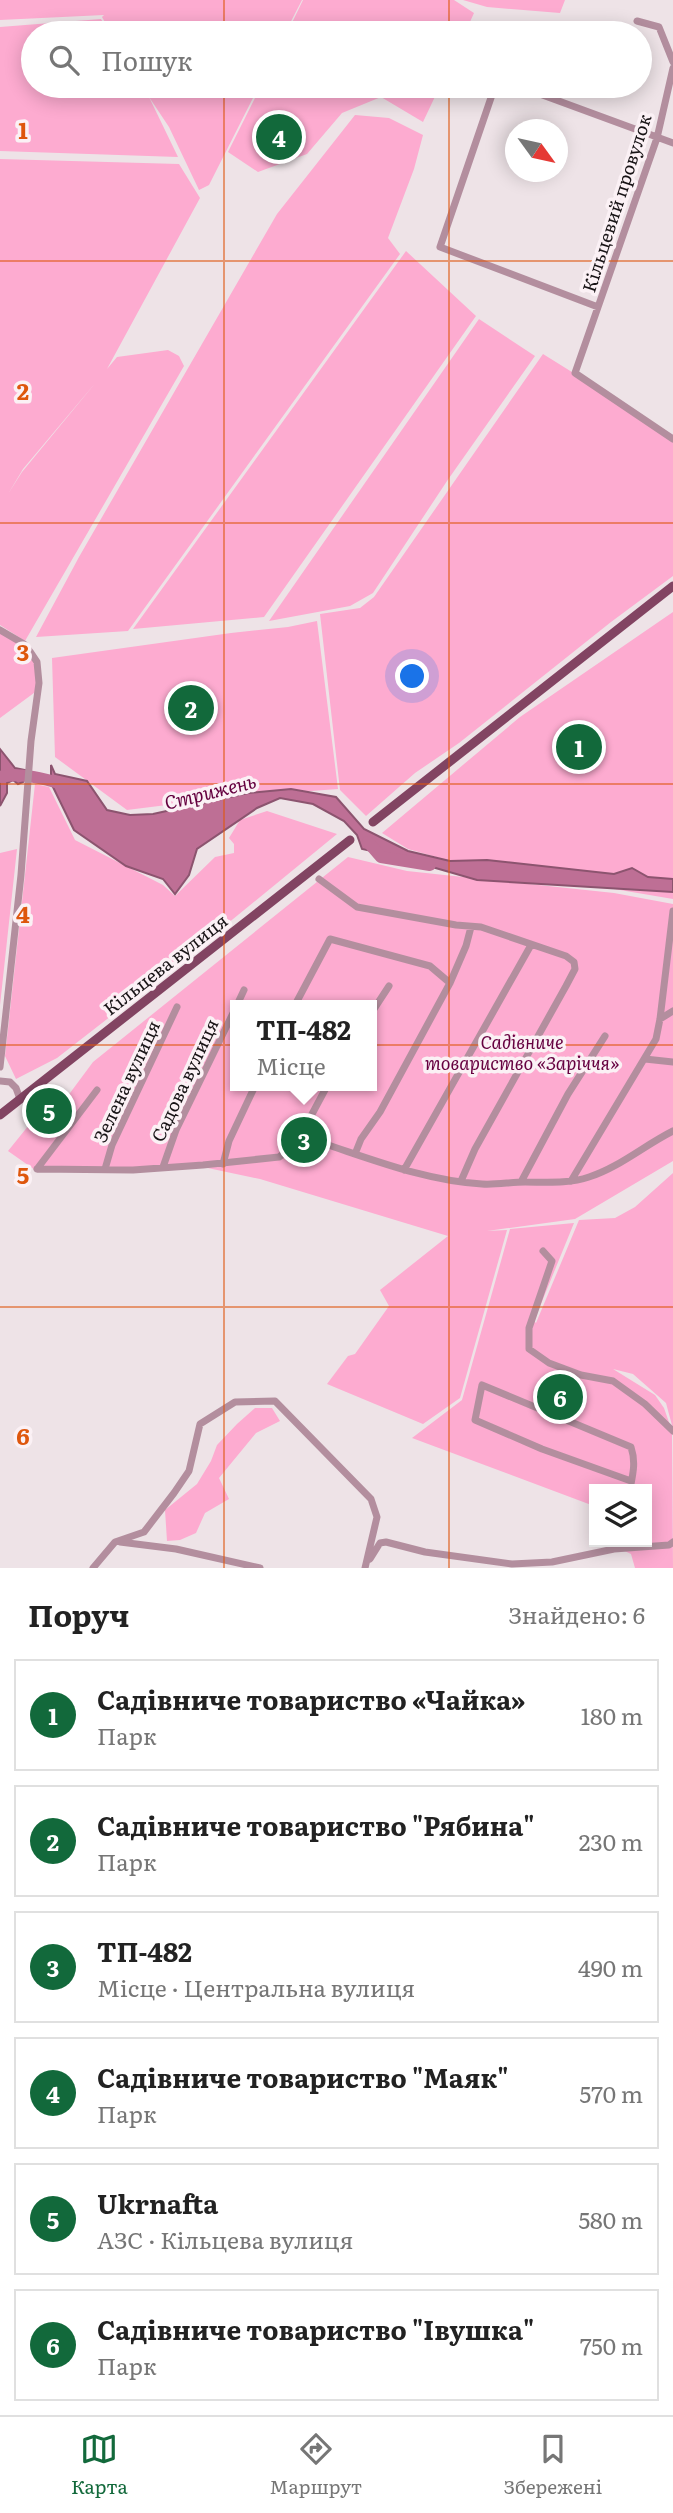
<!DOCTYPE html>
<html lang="uk">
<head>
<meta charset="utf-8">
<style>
  body { margin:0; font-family:Literata,serif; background:#f6f6f6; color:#222 }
  .controls { position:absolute; right:21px; bottom:21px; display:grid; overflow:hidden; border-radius:0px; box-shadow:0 4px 18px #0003 }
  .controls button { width:63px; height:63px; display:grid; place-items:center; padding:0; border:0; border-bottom:2px solid #e0e0e0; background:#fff; color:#222; font:35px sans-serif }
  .compass { position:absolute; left:505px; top:119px; width:63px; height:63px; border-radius:50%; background:#fff; box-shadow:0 4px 18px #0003; rotate:123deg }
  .you { position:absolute; left:413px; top:677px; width:24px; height:24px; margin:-18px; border:5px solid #fff; border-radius:50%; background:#1a73e8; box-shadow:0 0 0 10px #1a73e833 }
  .badge { display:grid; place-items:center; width:46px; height:46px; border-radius:50%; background:#12693b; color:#fff; font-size:23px; font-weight:700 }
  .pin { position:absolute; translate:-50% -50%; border:4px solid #fff; box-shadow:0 2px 7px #0006 }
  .popup { position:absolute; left:230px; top:1000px; width:147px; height:91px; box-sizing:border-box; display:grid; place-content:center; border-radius:0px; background:#fff; filter:drop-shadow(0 2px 5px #0005); font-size:23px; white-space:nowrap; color:#767676 }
  .popup b { font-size:26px; color:#222 }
  .popup::after { content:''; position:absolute; left:50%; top:100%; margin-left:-14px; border:14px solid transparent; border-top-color:#fff }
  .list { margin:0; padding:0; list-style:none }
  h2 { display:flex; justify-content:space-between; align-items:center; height:91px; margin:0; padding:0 28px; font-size:30px }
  h2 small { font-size:23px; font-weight:400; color:#767676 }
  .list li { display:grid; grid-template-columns:46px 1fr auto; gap:21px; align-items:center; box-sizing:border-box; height:112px; margin:0 14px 14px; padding:0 14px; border:2px solid #e0e0e0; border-radius:0px }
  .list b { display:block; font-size:26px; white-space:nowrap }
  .list p { margin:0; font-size:23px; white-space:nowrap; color:#767676 }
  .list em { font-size:23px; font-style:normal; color:#767676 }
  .icon { flex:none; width:38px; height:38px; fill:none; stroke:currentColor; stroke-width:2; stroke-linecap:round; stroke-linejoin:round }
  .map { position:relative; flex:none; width:673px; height:1568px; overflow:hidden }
  .search { position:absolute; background:#fff; box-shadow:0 4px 18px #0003; left:21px; right:21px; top:21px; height:77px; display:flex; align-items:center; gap:18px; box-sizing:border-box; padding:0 24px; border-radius:38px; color:#767676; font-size:26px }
  .sheet { height:847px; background:#fff }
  nav { display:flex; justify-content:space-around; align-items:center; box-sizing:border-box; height:98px; border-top:2px solid #e0e0e0; background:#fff; font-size:19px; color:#767676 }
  nav a { display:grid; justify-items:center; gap:4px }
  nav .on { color:#12693b }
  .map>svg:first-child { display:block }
  .green { fill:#fdabd0; fill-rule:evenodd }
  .water { fill:#be6f95; stroke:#8c546f; stroke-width:2 }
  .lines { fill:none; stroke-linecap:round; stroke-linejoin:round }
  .river { stroke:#be6f95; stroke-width:12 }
  .minor { stroke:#b38e9e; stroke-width:7 }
  .major { stroke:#824462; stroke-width:9 }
  .grid { fill:none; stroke:#de560c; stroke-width:2; stroke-opacity:0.55 }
  .labels { text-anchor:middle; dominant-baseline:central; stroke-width:7; stroke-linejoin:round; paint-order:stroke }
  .street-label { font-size:18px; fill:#181416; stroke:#fbf1f5 }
  .park-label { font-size:18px; font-style:italic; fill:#660140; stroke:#fbf1f5 }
  .water-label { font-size:19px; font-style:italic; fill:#64003f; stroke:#fbf1f5 }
  .grid-label { font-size:23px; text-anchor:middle; font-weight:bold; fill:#de560c; stroke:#fbf1f5; stroke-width:7; stroke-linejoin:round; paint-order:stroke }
</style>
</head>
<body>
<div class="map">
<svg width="673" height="1568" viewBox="0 0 673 1568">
  <rect width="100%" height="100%" fill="#eee3e7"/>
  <!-- green -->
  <path class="green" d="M0,0H302L285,33H111L102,17L104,15L0,20Z
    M303,0H454L474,13L465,33H287Z
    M463,0H565L560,13L487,7Z
    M101,19L109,33H33V86H259L209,185L199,190L169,127L149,97L178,157L0,151V27Z
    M261,86H440L423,122L381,97L342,113L307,154L258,172L228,152Z
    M355,115L389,118L423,135L414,169L388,238L400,254L128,631L36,637L79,557L277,214Z
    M0,159L179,164L200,198L107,369L117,357L168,350L179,356L184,366L25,641L0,625ZM97,381L22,472L8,494L23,469Z
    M406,251L476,316L264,617L133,629Z
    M479,319L535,356L447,481L373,593L350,606L269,621Z
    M543,354L673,435V576L611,622L459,743L415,773L366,816L340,790L320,614L360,608L374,597Z
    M673,612V899L450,861L408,849L382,833L520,717Z
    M317,621L338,789L231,797L127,810L55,757L52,658L231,633L288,627Z
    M0,630L12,636L37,662L38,690L0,718Z
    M35,784L49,787L75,840L163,885L175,896L215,857L234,853V844L229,838L240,820L267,811L337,834L183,960L57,1058L16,1079L5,1056Z
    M17,849L0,1005V853Z
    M348,857L407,871L614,893L673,904V1161L575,1219L487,1231L507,1230L460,1398L423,1424L327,1384L348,1356L355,1354L389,1306L380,1290L448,1236L260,1179L203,1167L35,1170L8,1151L29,1125L50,1120L93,1062ZM236,1005H372V1086H236Z
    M673,1173V1429L666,1403L633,1374L613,1369L655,1395L664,1408L672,1431L673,1568H635L631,1554L616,1547V1542H647V1489H594V1506L412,1438L462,1400L510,1229L574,1223L534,1321L536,1323L579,1220L615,1218L635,1207Z
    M255,1408H272L280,1421L256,1433L219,1478L229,1499L205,1513L196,1533L180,1540L167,1541L165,1510L197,1484L211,1461L217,1445L237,1424Z"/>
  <!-- water -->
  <path class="water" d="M0,749L15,768L25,770L23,782L18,784L13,780L7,783V793L0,806Z
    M51,765L55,774L87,781L107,810L130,815L153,814L248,793L291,789L336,797L364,829L408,851L450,861L487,860L614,874L632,868L648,877L673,879V892L477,880L394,856L362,849L357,835L344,821L313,804L280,798L257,808L197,849L189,875L175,894L163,879L126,866L74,830L51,783Z"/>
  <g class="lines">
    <!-- river -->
    <path class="river" d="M0,777C22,772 43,779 64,784
      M368,842L381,857L430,865"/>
    <!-- minor -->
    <path class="minor" d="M637,21L659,27L673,62
      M673,68L657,138L575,373L673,439
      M495,86L440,247L598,307
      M518,86L673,143
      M0,630L24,644L31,653L37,662L39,683L31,741L21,875L0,1067
      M319,879L357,907L456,925L481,927L566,956L574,962L575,969L566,986L475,1149L461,1181
      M237,1005L244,990
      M295,1005L330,939L430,966L450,983
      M372,1012L389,986
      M660,1019L673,1011
      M645,1059L673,1062
      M0,1081L10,1082L16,1088L20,1099
      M295,1146L327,1086
      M355,1154L361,1139L380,1112L450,983L466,946L471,927
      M223,1164L229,1141L255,1086
      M163,1167L176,1130L236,1007
      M37,1169L133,1170L203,1165L279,1157L295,1146L311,1142L322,1143C374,1160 427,1181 482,1184C496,1185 511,1182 525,1182C546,1182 569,1184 589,1177C618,1168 645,1145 673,1131
      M37,1169L97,1090
      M105,1169L112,1145L177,1007
      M404,1170L531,945
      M571,1181L656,1039L660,1019L673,911
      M521,1182L568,1094L605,1036
      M543,1251L552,1261L529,1328V1349L549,1363L581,1375L613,1381L645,1404L673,1431
      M630,1489C633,1474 636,1462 631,1447L482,1385L475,1420L542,1449L631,1481
      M120,1542L176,1549L260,1568
      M370,1559L380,1543L386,1542L425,1552L512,1564L552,1562L614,1549L669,1545L673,1542
      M93,1568L115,1542L144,1532L174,1493L189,1471L200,1424L235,1402L275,1401L371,1499L377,1517L365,1568"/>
    <!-- major -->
    <path class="major" d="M373,822L673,586
      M0,1115L350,840"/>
  </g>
  <!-- grid -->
  <path class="grid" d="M224,0V33M449,0V33M224,86V1568M449,86V1568M0,261H673M0,523H673M0,784H673M0,1045H673M0,1307H673"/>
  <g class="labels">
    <!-- street labels -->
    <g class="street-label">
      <text transform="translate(616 203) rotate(-72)">Кільцевий провулок</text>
      <text transform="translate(165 964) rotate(-38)">Кільцева вулиця</text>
      <text transform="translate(184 1080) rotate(-65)">Садова вулиця</text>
      <text transform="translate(126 1081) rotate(-65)">Зелена вулиця</text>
    </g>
    <!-- park labels -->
    <g class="park-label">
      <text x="522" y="1041">Садівниче<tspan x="522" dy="21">товариство «Заріччя»</tspan></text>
    </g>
    <!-- water labels -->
    <g class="water-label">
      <text transform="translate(210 791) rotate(-14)">Стрижень</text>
    </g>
  </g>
  <g class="grid-label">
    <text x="23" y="139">1</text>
    <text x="23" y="400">2</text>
    <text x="23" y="661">3</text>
    <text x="23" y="923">4</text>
    <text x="23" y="1184">5</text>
    <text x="23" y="1445">6</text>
  </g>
</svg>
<div class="controls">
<button><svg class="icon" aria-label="layers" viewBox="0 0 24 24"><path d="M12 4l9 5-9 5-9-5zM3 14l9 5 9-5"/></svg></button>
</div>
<svg class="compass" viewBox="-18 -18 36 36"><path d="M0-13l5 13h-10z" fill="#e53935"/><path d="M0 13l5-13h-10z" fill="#767676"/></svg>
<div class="you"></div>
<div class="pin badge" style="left:579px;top:747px">1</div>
<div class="pin badge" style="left:191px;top:708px">2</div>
<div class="pin badge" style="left:304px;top:1140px">3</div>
<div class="popup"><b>ТП-482</b>Місце</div>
<div class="pin badge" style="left:279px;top:137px">4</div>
<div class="pin badge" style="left:49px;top:1111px">5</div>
<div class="pin badge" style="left:560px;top:1397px">6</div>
<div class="search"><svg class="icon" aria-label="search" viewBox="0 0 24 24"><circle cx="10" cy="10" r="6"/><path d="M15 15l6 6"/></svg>Пошук</div>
</div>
<section class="sheet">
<h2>Поруч<small>Знайдено: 6</small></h2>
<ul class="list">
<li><span class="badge">1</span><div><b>Садівниче товариство «Чайка»</b><p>Парк</p></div><em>180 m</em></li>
<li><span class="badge">2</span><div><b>Садівниче товариство &quot;Рябина&quot;</b><p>Парк</p></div><em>230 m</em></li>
<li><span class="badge">3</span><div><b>ТП-482</b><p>Місце · Центральна вулиця</p></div><em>490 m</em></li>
<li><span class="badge">4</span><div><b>Садівниче товариство &quot;Маяк&quot;</b><p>Парк</p></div><em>570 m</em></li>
<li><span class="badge">5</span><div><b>Ukrnafta</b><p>АЗС · Кільцева вулиця</p></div><em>580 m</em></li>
<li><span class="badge">6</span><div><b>Садівниче товариство &quot;Івушка&quot;</b><p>Парк</p></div><em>750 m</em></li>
</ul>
</section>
<nav>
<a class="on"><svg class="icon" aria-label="map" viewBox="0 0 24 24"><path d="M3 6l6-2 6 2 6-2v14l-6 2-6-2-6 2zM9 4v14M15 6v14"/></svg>Карта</a>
<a><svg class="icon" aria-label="directions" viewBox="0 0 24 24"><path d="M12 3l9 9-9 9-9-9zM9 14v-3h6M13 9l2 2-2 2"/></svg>Маршрут</a>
<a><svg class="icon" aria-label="saved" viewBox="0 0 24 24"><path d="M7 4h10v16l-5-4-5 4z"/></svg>Збережені</a>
</nav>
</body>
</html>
